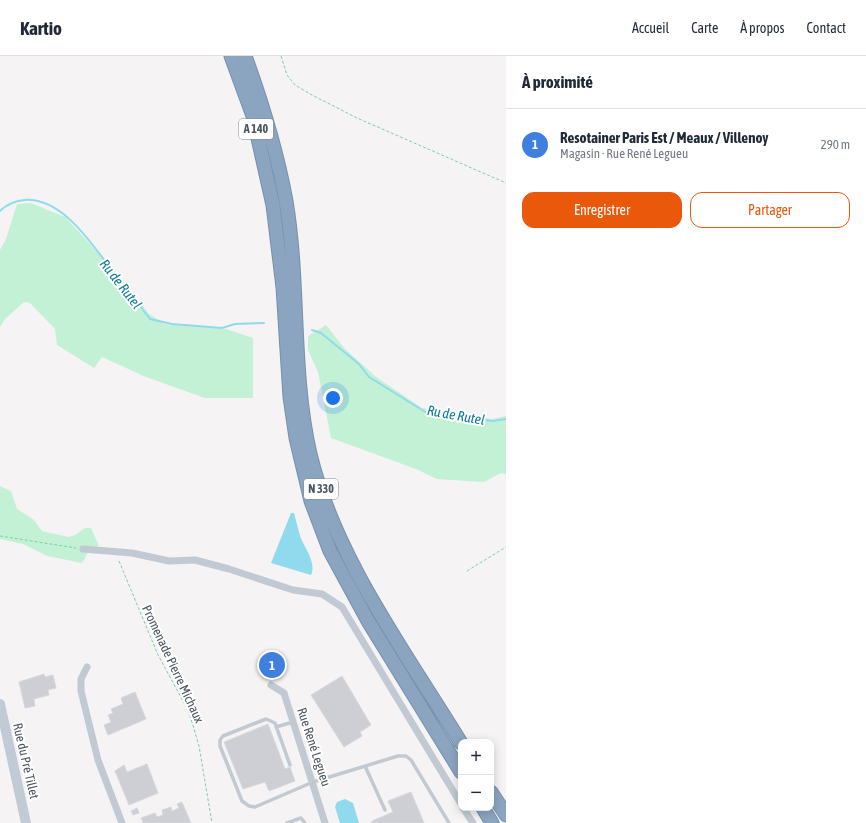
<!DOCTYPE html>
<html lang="fr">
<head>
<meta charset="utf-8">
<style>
  body { margin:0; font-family:"Asap Condensed",sans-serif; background:#f6f6f7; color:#1f2937 }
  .controls { position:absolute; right:12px; bottom:12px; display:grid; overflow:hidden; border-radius:8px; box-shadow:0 2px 10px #0003 }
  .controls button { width:36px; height:36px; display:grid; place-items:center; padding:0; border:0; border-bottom:1px solid #e0e1e3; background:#fff; color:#1f2937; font:20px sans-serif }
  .you { position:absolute; left:333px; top:342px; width:14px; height:14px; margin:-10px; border:3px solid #fff; border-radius:50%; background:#1a73e8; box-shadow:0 0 0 6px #1a73e833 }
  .badge { display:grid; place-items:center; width:26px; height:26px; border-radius:50%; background:#ea580c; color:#fff; font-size:13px; font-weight:700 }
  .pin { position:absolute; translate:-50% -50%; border:2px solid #fff; box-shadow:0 1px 4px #0006 }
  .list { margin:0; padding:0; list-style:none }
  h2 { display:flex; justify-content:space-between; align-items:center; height:52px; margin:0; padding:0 16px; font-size:17px }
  h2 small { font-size:13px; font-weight:400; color:#747a83 }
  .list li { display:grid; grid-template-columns:26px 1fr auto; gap:12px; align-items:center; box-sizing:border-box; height:72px; padding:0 16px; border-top:1px solid #e0e1e3 }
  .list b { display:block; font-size:15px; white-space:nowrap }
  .list p { margin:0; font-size:13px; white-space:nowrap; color:#747a83 }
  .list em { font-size:13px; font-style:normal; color:#747a83 }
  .actions { display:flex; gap:8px; padding:12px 16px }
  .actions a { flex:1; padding:9px 0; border:1px solid #ea580c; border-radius:12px; text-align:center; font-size:14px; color:#ea580c }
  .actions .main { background:#ea580c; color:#fff }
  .map { position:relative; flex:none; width:506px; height:767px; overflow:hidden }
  header { display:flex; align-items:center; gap:24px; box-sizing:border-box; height:56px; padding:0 20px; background:#fff; border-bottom:1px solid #e0e1e3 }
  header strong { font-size:19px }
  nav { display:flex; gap:22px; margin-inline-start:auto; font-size:14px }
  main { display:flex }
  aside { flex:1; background:#fff }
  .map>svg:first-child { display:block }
  .green { fill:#c3f1d5 }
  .water { fill:#90daee }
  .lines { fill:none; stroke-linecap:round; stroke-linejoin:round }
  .stream { stroke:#90daee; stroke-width:2 }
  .building { fill:#cdcfd5; stroke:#d7d9de }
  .highway-casing { stroke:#7690ad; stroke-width:15 }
  .path { stroke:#7ad0a6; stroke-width:1; stroke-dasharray:3 2; stroke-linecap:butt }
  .lane { stroke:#c1cad2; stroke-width:3.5 }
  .street { stroke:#c1cad2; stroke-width:7 }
  .secondary { stroke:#c1cbd6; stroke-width:10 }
  .highway { stroke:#8ba5c1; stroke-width:13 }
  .labels { text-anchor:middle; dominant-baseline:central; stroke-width:4; stroke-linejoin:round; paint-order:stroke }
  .shield { fill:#fff; stroke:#808990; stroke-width:1 }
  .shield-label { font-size:12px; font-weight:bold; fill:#4a5661 }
  .street-label { font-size:13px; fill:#4a5661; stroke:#fff }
  .water-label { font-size:14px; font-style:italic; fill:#0c7c9b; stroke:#fff }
</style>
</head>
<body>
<header>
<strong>Kartio</strong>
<nav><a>Accueil</a><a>Carte</a><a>À propos</a><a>Contact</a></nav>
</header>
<main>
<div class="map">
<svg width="506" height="767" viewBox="0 0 506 767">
  <rect width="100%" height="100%" fill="#f5f3f3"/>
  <!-- green -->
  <path class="green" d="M31,147L65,161L105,204L148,257L164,268L226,273L253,282V342H205L146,321L102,301L94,312L57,289L55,273L30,247L24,246L5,263L0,271V194L6,183L17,148Z
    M326,269L345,293L376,321L422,352L492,363L506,360V418L501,417L484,426L437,423L416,413L331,382L318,316L308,294V280Z
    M0,430L11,435L17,453L34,464L42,475L69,481L75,479L85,472H91L98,488V493L91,491L82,507L47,500L23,488L0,483Z"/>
  <!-- water -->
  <path class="water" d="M291,457H294C296,465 298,472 300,480C304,491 317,507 311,519L271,507Z
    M345,743L353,747L359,767H340L335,751L337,746Z"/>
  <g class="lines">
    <!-- stream -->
    <path class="stream" d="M0,155C7,148 14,145 24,144C63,141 93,190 114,217C126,232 138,247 150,263L172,268L222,272L235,268L264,267
      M312,274L321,277L359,308L369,321L427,357L493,365L506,363"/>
  </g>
  <!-- building -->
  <path class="building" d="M44,618L45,621L53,619L56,632L48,634L49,639L34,643L35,650L25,652L19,626Z
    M342,620L371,669L360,676L362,680L344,691L311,639Z
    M135,636L146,663L108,679L104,669L111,666L108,659L113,657L111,653L123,648L121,642Z
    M268,668L285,713L290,711L295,725L269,735L265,726L243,733L224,686Z
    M147,708L158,737L129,749L115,715L124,709L127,716Z
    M411,736L424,767H372V765L393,756L388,745Z
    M182,746L191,767H143L141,762L155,757L157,761L163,759L162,754L171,751L172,755L179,752L177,748Z
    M137,752L139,757L133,759L131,755Z"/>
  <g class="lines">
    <defs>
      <path id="highway" d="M231,0L253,60L273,149L283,231L290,341L296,382L311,445L330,495L368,565L461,716
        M245,0C262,47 277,96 286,145C300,229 291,315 310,398C335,502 406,597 461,687
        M491,736L506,759
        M483,752L492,767"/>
    </defs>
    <!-- highway casing -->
    <use href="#highway" class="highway-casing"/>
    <!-- path -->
    <path class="path" d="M281,0L287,19L295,29L312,39L357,62L506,127
      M0,480L76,492
      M119,505L158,599L189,656L199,690L212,767
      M467,515L506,491"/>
    <!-- lane -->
    <path class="lane" d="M276,671L293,666
      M290,709L275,667L266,663L223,680L220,684V690L242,745L249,750L255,751L313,726L398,700H406L411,704L449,767
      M365,710L385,754
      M287,767L301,762L305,767"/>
    <!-- street -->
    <path class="street" d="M83,493L132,497L169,505L195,504L229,513L293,534L322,538L342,551L461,748
      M87,611L81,623V635L98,704L122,767
      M271,629L284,637L325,767
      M463,752L473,767"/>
    <!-- secondary -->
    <path class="secondary" d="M0,648L26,767"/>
    <!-- highway -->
    <use href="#highway" class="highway"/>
  </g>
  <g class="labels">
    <!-- shield labels -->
    <g class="shield">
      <rect x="239" y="63" width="34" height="20" rx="3"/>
      <rect x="304" y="423" width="34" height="20" rx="3"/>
    </g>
    <g class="shield-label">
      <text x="256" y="73">A 140</text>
      <text x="321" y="433">N 330</text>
    </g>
    <!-- street labels -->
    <g class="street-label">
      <text transform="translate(173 608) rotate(65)">Promenade Pierre Michaux</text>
      <text transform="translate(314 691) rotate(72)">Rue René Legueu</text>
      <text transform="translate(26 705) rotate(77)">Rue du Pré Tillet</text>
    </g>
    <!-- water labels -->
    <g class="water-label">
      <text transform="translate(121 228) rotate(52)">Ru de Rutel</text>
      <text transform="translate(456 359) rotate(10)">Ru de Rutel</text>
    </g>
  </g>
</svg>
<div class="controls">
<button>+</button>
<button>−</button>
</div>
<div class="you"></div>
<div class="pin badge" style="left:272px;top:609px;background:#3f7fe0">1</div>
</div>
<aside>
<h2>À proximité<small></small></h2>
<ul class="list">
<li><span class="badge" style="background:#3f7fe0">1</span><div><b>Resotainer Paris Est / Meaux / Villenoy</b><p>Magasin · Rue René Legueu</p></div><em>290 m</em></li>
</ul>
<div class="actions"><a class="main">Enregistrer</a><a>Partager</a></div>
</aside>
</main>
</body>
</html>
